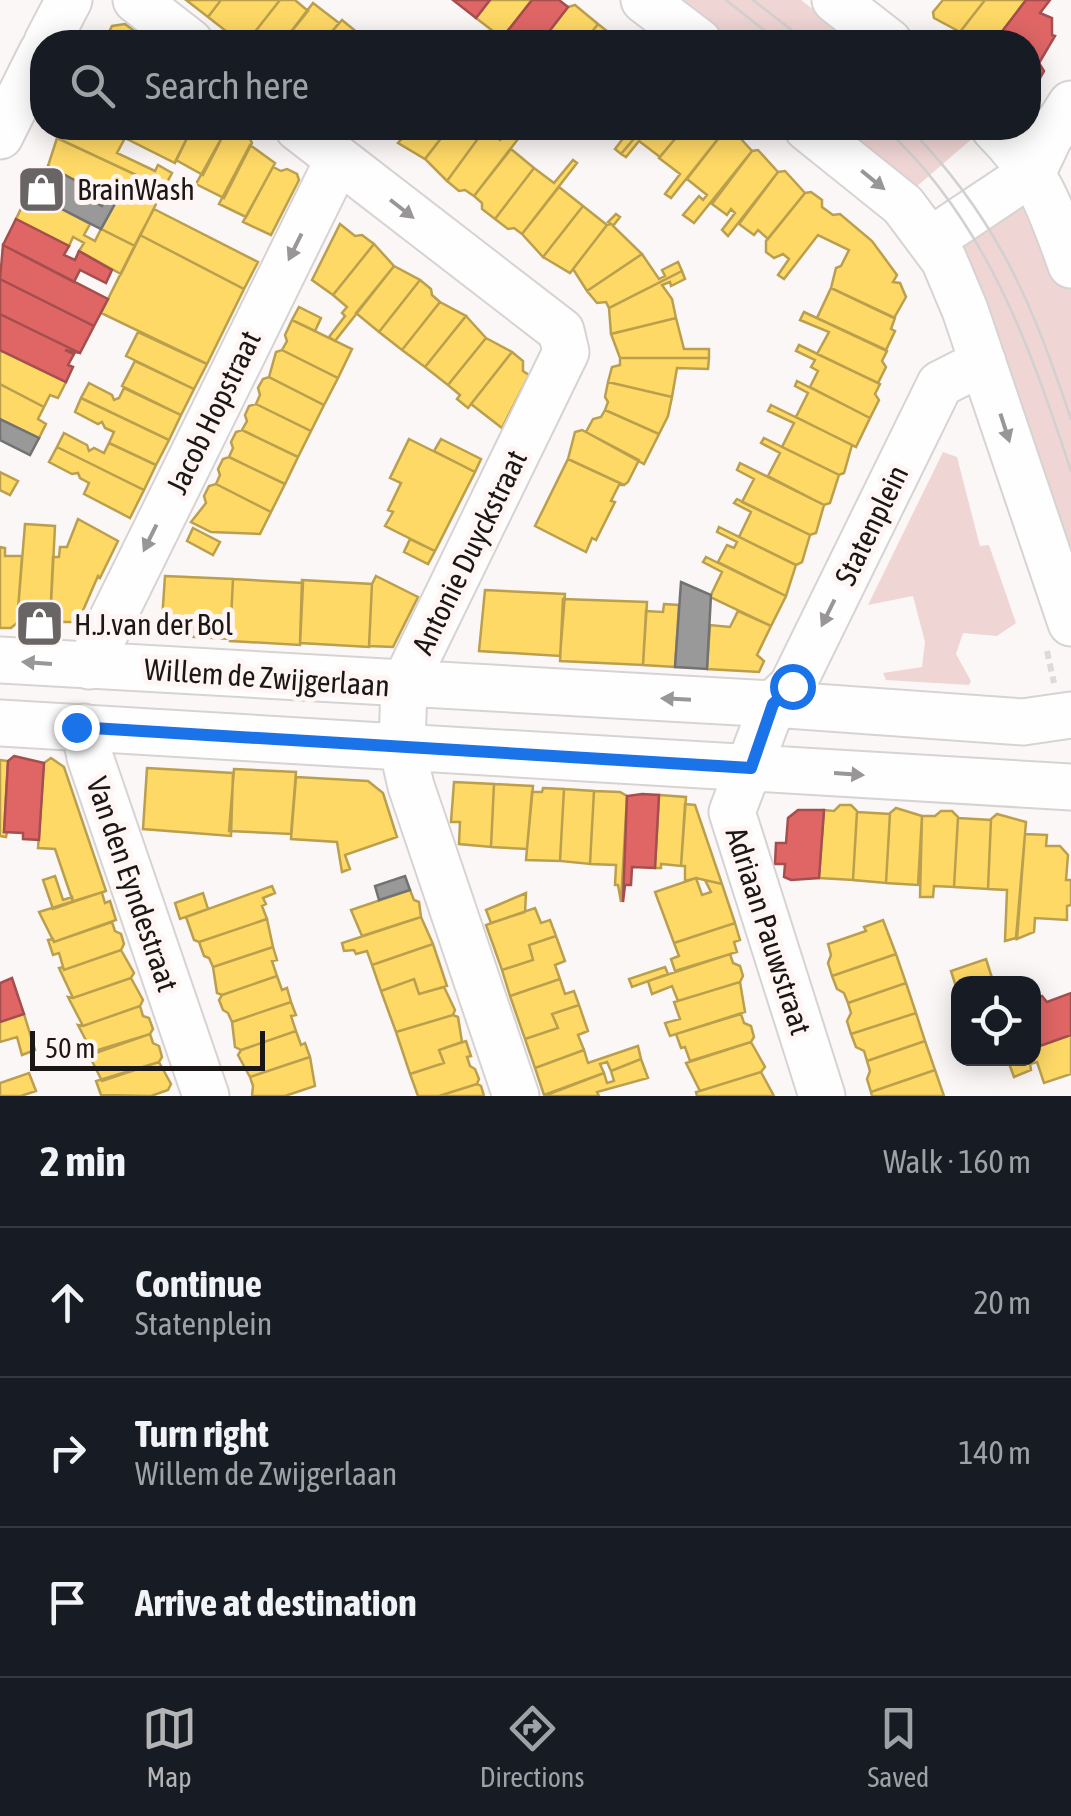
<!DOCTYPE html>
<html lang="en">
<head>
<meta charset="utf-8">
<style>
  body { margin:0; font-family:"Asap Condensed",sans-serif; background:#242831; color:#f1f3f6 }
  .controls { position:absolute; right:30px; bottom:30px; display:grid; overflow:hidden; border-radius:20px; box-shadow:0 5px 25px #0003 }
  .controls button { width:90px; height:90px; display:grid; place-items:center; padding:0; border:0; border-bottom:2px solid #363941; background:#171b24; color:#f1f3f6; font:50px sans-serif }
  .scale { position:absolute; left:30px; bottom:25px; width:235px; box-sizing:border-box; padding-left:10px; border:5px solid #1a1716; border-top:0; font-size:28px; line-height:35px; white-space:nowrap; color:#1a1716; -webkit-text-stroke:8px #fff5f4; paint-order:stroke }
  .stop { position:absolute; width:30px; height:30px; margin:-22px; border:8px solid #1a73e8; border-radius:50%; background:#fff }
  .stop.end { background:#1a73e8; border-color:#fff; box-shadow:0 2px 10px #0008 }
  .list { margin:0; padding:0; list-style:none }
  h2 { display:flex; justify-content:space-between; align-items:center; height:130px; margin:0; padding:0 40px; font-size:42px }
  h2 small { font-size:32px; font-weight:400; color:#9ea1a6 }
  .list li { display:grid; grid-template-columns:65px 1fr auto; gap:30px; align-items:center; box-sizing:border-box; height:150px; padding:0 40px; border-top:2px solid #363941 }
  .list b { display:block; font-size:38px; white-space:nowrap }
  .list p { margin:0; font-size:32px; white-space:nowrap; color:#9ea1a6 }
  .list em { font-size:32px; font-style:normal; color:#9ea1a6 }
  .icon { flex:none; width:55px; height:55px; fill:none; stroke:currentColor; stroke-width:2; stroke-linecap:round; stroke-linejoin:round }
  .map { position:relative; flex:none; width:1071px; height:1096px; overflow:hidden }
  .search { position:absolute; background:#171b24; box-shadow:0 5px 25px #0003; left:30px; right:30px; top:30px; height:110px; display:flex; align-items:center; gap:25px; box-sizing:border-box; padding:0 35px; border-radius:40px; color:#9ea1a6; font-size:38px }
  .sheet { height:580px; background:#171b24 }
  nav { display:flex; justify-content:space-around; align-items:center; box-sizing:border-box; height:140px; border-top:2px solid #363941; background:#171b24; font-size:28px; color:#9ea1a6 }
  nav a { display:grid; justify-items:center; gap:5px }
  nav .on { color:#b4b3b5 }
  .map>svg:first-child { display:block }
  .green { fill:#efd5d3 }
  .homes { fill:#ffd966; stroke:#ba9f4e; stroke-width:2.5 }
  .shops { fill:#e06666; stroke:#a54e4e; stroke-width:2.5 }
  .industry { fill:#999; stroke:#737272; stroke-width:2.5 }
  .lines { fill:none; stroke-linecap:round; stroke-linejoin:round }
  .minor-casing { stroke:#d7d3d3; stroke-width:49 }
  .path { stroke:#dcdada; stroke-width:6; stroke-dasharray:8 5; stroke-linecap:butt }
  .minor { stroke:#fffefe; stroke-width:45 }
  .tram { stroke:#d2d0d0; stroke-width:2.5 }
  .oneway { fill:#989696 }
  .route { stroke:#1a73e8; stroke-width:12 }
  .labels { text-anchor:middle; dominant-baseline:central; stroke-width:10; stroke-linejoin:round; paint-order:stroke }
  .poi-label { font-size:30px; fill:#1a1716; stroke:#fff5f4; text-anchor:start }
  .street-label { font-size:30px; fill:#1a1716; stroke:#fff5f4 }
</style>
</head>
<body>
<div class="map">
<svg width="1071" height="1096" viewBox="0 0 1071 1096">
  <rect width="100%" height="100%" fill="#fcf7f7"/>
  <!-- green -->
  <path class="green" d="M678,0H801L855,42H732Z
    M839,128H962L974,137L915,188Z
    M1028,200L1071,285V591L957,241Z
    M943,452L957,457L980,546L989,545L1016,623L997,636L963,633L956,654L971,681L969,685L886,680L883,673L922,667L925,642L913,596L868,605Z"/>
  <!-- homes -->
  <path class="homes" d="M186,0H221L208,17Z
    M221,0H280L247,42H240L208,17Z
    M280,0H295L308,11L283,42H247Z
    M490,0H532L502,38L476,18Z
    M943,0H985L960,32L934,18L933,12Z
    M985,0H1026L994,42H965L960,39V32Z
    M313,3L339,23L323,42H283Z
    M575,5L598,24L584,42H541L568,7Z
    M342,20L364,38L361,42H323Z
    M125,24L149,42H104L112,26Z
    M598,24L621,42H584Z
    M62,128H105L125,138L117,153L155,171L158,165L172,173L164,188L57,138Z
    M105,128H170L188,136L175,163Z
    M192,128H227L203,175L176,160Z
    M411,128H449L425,159L398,143Z
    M449,128L485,129L447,181L425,159Z
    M622,128H643L621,154L615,149L628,132Z
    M643,128H684L660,157L639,141L626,157L621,154Z
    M684,128H722L725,130L671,198L665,194L680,174L659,158Z
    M485,129L500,140L507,130L518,139L474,196L465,190L459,191L447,181Z
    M732,129L752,151L694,223L683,215L699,196L703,200L707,195L687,179L725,130Z
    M226,130L249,137L252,143L224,198L196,184Z
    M57,138L164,188L135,246L101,229L117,200L107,195L111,188L100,182L95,191L48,166Z
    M250,145L275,163L246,217L219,204Z
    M511,149L534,168L495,219L482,209V203L474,196Z
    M758,150L778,172L728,236L722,230L735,213L731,209L727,215L712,204L752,151Z
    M573,160L577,163L522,234L514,228L508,229L495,219L534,168L554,183Z
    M273,167L281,171L287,169L297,174L299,180L271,235L243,222Z
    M785,171L805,193L768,239L758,230L754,235L739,224L778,172Z
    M559,187L583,206L543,257L522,234Z
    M29,192L90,224L84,235L95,241L101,229L135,246L121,274L79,251L84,243L73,237L69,246L16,219Z
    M811,192L822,200V207L833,215L840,214L872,241L897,275L893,282L900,283L906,297L894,318L831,288L836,268L841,266L849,250L818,235L784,279L778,275L789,259L783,254L774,258L766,252V241L805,193Z
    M583,206L607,225L570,273L543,257Z
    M154,209L258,262L244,289L140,235Z
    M616,214L620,217L613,226L642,254L587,291L573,269L607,225L611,224L608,222Z
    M340,224L355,236L362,235L374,244L333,295L312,280Z
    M140,235L244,289L207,364L101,313Z
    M374,244L394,266L335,341L329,337L345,316L342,313L347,307L333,295Z
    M642,254L659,279L665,276L662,270L678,262L682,271L609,308L606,302L597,303L587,291Z
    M394,266L420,280L379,332L356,313Z
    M682,271L685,279L671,286L670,282L662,285L672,299L676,318L611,334L609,308Z
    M420,280L431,289L432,295L440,302L402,350L379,332Z
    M831,288L895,318L891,329L895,331L886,350L817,318Z
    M440,302L466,316L425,367L402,350Z
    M299,307L321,318L315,331L292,320Z
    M804,312L887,351L882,361L886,367L878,383L817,354L829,332L800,320Z
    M466,316L486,338L448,385L425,367Z
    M676,318L684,349H709V358H620L611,334Z
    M292,320L352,349L338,378L282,350L287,341L285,335Z
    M138,332L207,364L194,389L126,356Z
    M486,338L512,352L468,408L457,399L460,395L448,385Z
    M799,345L880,384L875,394L879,400L870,418L810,387L818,371L811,367L815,360L796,351Z
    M0,350L66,382L58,398L50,395L44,407L0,384Z
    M282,350L338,378L324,405L269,377L276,352Z
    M512,352L523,361V371L529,375L502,428L471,404Z
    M620,358H709L708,369L677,368L672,397L608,382L612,367L620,365Z
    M135,361L194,389L181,415L122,386Z
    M269,377L324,405L311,431L256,404L260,395L258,388L263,379Z
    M797,381L870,418L856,447L796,417L808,393L795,386Z
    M608,382L672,397L668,416L659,434L605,410L608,402L605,397Z
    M89,383L112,395L114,400L119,398L124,388L181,415L169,440L81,398Z
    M0,384L44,407L38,419L46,424L39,438L0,419Z
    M81,398L169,440L156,465L109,443L114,432L105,428L102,422L98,424L75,412Z
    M256,404L311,431L298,457L242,430L247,421L245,415L249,406Z
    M771,405L852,445L844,473L839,475L782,447L794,423L768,411Z
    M605,410L659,434L644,464L586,432L593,419L601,417Z
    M242,430L298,457L285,484L229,457L233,448L231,442L236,432Z
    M582,430L639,460L628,482L624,485L568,459L575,432Z
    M64,433L87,445L89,451L94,448L104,453L109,443L156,465L144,490L57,447Z
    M764,438L839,475L830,503L824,505L768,476L780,453L761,443Z
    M409,439L475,472L435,551L385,526L393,512L388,510L401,483L390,478Z
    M441,439L481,459L475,472L434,451Z
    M57,447L144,490L130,518L84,494L89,483L80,478L78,473L72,474L49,462Z
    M229,457L285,484L271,512L216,484L220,475L218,469L223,459Z
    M568,459L624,485H619L611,501L615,502L596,540L592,538L586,552L535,526Z
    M740,463L824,505L816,533L810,535L742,502L754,479L737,470Z
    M0,472L18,481L10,495L0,490Z
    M216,484L271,512L260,534L211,532L191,522L206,503L204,496L209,486Z
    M737,499L810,535L802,562L796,565L739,537L751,512L734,503Z
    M78,519L118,541L100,578L98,576L78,622H50L53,557H59L60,547H67Z
    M25,524L55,526L50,625L44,630H32L27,623L17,622Z
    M719,527L796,565L786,596L718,562L727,545L734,548L737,542L717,532Z
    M193,528L220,542L213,555L187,541Z
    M410,539L435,551L428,564L404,552Z
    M0,547L5,548V556H22L17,623L11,628H0Z
    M706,557L786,596L771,626L710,597L722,572L703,562Z
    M165,576L233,579L230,639L161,635Z
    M376,576L418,597L393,647L369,646L372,584Z
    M233,579L303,583L300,645L230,641Z
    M302,580L372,584L369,647L300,643Z
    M485,590L565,594L560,656L479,651Z
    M563,599L647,602L643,665L560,661Z
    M664,604L679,605L675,667L643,665L646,611L663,612Z
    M738,611L771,626L757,655L764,661L759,672L707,669L710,625L730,627Z
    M51,758L64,767L106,891L73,902L55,849L38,848L44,763Z
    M0,760L8,761L4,832H7L6,837L0,836Z
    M147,768L233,773L231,836L143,829Z
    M234,769L296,772L291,834L229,831Z
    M296,777L368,781L383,793L397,837L345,855L350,869L342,872L337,842L291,839Z
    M454,782L494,784L491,847L459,844L460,822H451Z
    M494,784L533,786L527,849L491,847Z
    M543,788L564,789L560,861L526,860L532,792H542Z
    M564,789L594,791L590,864L560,861Z
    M594,791L620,792L627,796L621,902L618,885H615L616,865L590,864Z
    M659,795L686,797L681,866L661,864V868H655Z
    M685,804L695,805L722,884L696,878L685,881V866H681Z
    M840,805H851L857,811L853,880L819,878L824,810L834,811Z
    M896,808L922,816L918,885L886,883L890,813Z
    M941,811H952L958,817L954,887L934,886L933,897H920L922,816H935Z
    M857,812L890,814L886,883L853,880Z
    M997,814L1026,822L1016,938L1005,941L1007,890L988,889L991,819Z
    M958,818L991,820L988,889L954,887Z
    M1025,834L1047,835L1046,846H1060L1068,855L1066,880H1071V905L1067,906V920L1035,918L1034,932L1017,939Z
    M55,876L63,900L72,897L73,902L53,909L43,880Z
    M696,878L702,895L711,892L705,880L722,884L735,923L674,943L655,892Z
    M272,886L275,893L263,898L266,904L262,906L267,919L199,942L194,940L186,917Z
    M410,890L414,900L419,902L421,917L362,936L351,910Z
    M106,891L102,893L105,903L110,901L116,920L54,942L39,912Z
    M203,893L208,909L180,919L175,903Z
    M526,893L525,912L491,923L486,910Z
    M535,908L541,923L550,920L556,936L529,945L533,960L502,970L486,925Z
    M421,917L433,944L372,965L367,951L356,954L354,950L344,951L342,943Z
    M267,919L273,947L213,967L209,958L204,956L199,942Z
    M883,920L896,954L832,976L828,963L831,955L828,944L866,931L864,927Z
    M112,922L115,931L121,934L124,944L121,950L64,970L59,953L53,955L48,940L53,939L54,942Z
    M735,923L740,940L734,942L737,952L675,971L671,959L679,956L674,943Z
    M556,936L565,961L555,965L560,979L510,996L502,970L533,960L529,945Z
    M433,944L447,986L419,994L414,979L381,991L372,965Z
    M273,947L277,960L272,961L277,976L222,995L217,993L213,967Z
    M121,950L134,973L131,978L73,998L59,968L63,967L64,970Z
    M730,954L733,963L740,966L743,976L740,982L678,1001L672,986L652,994L648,981Z
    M896,954L906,983L848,1003L844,993L837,989L832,976Z
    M986,959L994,984H958V993L951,971Z
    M665,967L668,974L632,987L629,979Z
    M277,976L282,990L287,988L291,1002L232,1022L228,1013L223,1010L219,1000L222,995Z
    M131,978L143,1000L140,1006L83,1026L68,997L73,998Z
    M414,979L419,994L444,987L455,1010L453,1015L396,1032L381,991Z
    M560,979L565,994L574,991L579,1005L552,1014L558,1028L525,1039L510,996Z
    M740,982L745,1012L670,1036L665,1023L680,1019L674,1002Z
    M906,983L916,1013L851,1034L847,1021L851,1013L848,1003Z
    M291,1002L296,1015L291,1016L296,1031L241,1050L235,1047L232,1022Z
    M579,1005L588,1031L578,1035L584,1050L535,1068L525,1039L558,1028L552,1014Z
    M140,1006L143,1016L149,1018L153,1029L150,1034L93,1054L78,1025L83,1026Z
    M916,1013L925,1041L867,1061L864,1051L856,1047L851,1034Z
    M24,1014L35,1050L22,1055L17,1037L0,1042V1022Z
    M741,1014L744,1023L751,1026L754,1037L751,1042L690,1061L685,1047L681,1048L676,1034Z
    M453,1015L458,1017L462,1042L439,1050L444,1063L410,1074L396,1032Z
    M296,1031L301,1045L305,1043L310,1057L250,1077L238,1055L241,1050Z
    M150,1034L153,1043L159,1046L162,1057L159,1062L102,1081L88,1053Z
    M1071,1035V1074L1044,1083L1037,1062L1030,1064L1031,1070L1014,1077L1007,1058H1034V1048Z
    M466,1041L471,1056L467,1057L470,1066L475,1069L479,1079L477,1084L439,1096H418L410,1074L444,1063L439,1050Z
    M925,1041L935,1070L871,1092L867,1079L870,1071L867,1061Z
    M751,1042L765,1067L761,1072L700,1091L686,1063Z
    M638,1046L641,1059L611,1071L607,1062L600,1064L604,1073L544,1095L535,1068L584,1050L588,1063Z
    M310,1057L315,1086L285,1096H252L253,1086L250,1077Z
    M641,1059L648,1078L597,1092L599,1096H544L604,1073L607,1083L614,1081L611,1071Z
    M159,1062L171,1084L168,1090L151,1096L101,1095L96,1081Z
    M935,1070L944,1096H872L871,1092Z
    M761,1072L774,1096H697L696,1092Z
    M29,1073L36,1091L21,1096H0V1083Z
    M477,1084L481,1086L484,1096H439Z"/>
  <!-- shops -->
  <path class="shops" d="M453,0H490L476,18Z
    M532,0H559L568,7L541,42H507L502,38Z
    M1026,0H1050L1040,13L1052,18V35L1055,36L1039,63L1044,71L1039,80L1028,83V42H994Z
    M16,219L69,246L64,255L75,260L79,251L112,270L106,283L80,270L74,282L3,245Z
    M3,245L108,299L94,326L0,279Z
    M0,279L94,326L80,353L0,314Z
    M0,314L80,353L65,350L74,354L68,365L73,367L66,382L0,350Z
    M14,756L44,763L39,840L23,839V833L4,832L8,761Z
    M642,794L659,795L655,868L632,867L631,885H625L623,902L627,796Z
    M798,810H824L819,878L791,880L784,877L785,864H775L776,843H786L788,818Z
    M12,978L24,1014L0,1022V983Z
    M1071,993V1035L1034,1048V999L1042,996L1047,1002Z"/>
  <!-- industry -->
  <path class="industry" d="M48,166L95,191L102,183L92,201L102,206L107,195L117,200L101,229L29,192Z
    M0,419L39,438L30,455L0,440Z
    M681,582L711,595L707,669L675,667Z
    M405,876L410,890L379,900L375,886Z"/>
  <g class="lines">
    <defs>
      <path id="minor" d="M136,0L190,42
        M644,0L699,42
        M835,0L889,42
        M47,42L69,0
        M298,128L561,331L566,352L404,685L402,747L411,786L516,1096
        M807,128L903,205L944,260L965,310L1071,623
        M994,128C1039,173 1050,206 1071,265
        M0,136L42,52
        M1033,172L1049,138L1071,104
        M931,240L1033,172
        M0,660L773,704L1023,722L1071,715
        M89,666L338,160
        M0,723L1071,787
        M84,727L90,757L206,1096
        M822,1096L732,812L773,704L792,686L940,384L983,362"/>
    </defs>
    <!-- minor casing -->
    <use href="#minor" class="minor-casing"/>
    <!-- path -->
    <path class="path" d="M1047,651L1054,683"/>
    <!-- minor -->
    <use href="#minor" class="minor"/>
    <!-- tram -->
    <path class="tram" d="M726,0L779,42
      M753,0L807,42
      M885,128C986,221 1029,344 1071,471
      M909,128C997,217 1032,303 1071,419"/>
  </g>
  <!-- one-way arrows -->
  <defs><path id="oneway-solid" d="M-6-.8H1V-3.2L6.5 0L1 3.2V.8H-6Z" transform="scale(2.5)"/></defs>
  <g class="oneway">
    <use href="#oneway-solid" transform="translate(873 180) rotate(39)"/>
    <use href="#oneway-solid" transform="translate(402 209) rotate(38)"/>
    <use href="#oneway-solid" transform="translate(295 247) rotate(116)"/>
    <use href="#oneway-solid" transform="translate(1005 428) rotate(72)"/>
    <use href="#oneway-solid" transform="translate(150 538) rotate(116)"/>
    <use href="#oneway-solid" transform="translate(828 613) rotate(116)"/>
    <use href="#oneway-solid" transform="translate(37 663) rotate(-176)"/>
    <use href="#oneway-solid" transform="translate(676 699) rotate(-177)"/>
    <use href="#oneway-solid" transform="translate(849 774) rotate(4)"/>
  </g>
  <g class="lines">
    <!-- route -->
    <path class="route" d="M76,727L751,768L773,704L792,686"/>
  </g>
  <!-- icons -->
  <defs>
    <symbol id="shop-square" viewBox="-11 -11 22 22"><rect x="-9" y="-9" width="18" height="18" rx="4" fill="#696565" stroke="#fff5f4"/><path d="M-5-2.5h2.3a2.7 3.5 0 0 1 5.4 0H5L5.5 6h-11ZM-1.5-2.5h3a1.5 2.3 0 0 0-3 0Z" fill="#fff"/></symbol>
  </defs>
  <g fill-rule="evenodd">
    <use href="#shop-square" x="14" y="162" width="55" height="55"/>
    <use href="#shop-square" x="12" y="596" width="55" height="55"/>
  </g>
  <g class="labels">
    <!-- poi labels -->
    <g class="poi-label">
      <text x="77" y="189">BrainWash</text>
      <text x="74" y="624">H.J.van der Bol</text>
    </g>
    <!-- street labels -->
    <g class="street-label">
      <text transform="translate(213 412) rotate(-64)">Jacob Hopstraat</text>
      <text transform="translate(871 525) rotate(-64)">Statenplein</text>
      <text transform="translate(469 552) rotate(-64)">Antonie Duyckstraat</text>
      <text transform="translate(267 677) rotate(4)">Willem de Zwijgerlaan</text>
      <text transform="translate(133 884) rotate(71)">Van den Eyndestraat</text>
      <text transform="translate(769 931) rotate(72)">Adriaan Pauwstraat</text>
    </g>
  </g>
</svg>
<div class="controls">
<button><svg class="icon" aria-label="locate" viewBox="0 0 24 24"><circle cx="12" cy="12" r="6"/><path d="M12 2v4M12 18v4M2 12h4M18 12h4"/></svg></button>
</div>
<div class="scale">50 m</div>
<div class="stop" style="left:792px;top:686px"></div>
<div class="stop end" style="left:76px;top:727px"></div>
<div class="search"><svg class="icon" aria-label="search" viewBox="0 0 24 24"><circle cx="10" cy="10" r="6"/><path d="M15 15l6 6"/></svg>Search here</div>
</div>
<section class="sheet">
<h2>2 min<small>Walk · 160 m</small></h2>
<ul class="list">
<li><svg class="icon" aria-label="ahead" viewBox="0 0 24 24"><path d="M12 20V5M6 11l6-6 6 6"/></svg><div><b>Continue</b><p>Statenplein</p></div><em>20 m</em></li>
<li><svg class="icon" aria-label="right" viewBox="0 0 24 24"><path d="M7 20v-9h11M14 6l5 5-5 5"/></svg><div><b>Turn right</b><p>Willem de Zwijgerlaan</p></div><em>140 m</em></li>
<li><svg class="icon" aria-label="arrive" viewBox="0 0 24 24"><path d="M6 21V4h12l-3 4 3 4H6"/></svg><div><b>Arrive at destination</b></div></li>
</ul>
</section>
<nav>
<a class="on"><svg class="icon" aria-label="map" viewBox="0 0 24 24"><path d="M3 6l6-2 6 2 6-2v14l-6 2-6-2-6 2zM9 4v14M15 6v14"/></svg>Map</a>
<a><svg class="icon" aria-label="directions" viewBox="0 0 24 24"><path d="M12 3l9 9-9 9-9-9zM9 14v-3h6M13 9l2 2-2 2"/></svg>Directions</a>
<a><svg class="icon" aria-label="saved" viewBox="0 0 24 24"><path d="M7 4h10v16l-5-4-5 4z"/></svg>Saved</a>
</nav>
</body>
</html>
